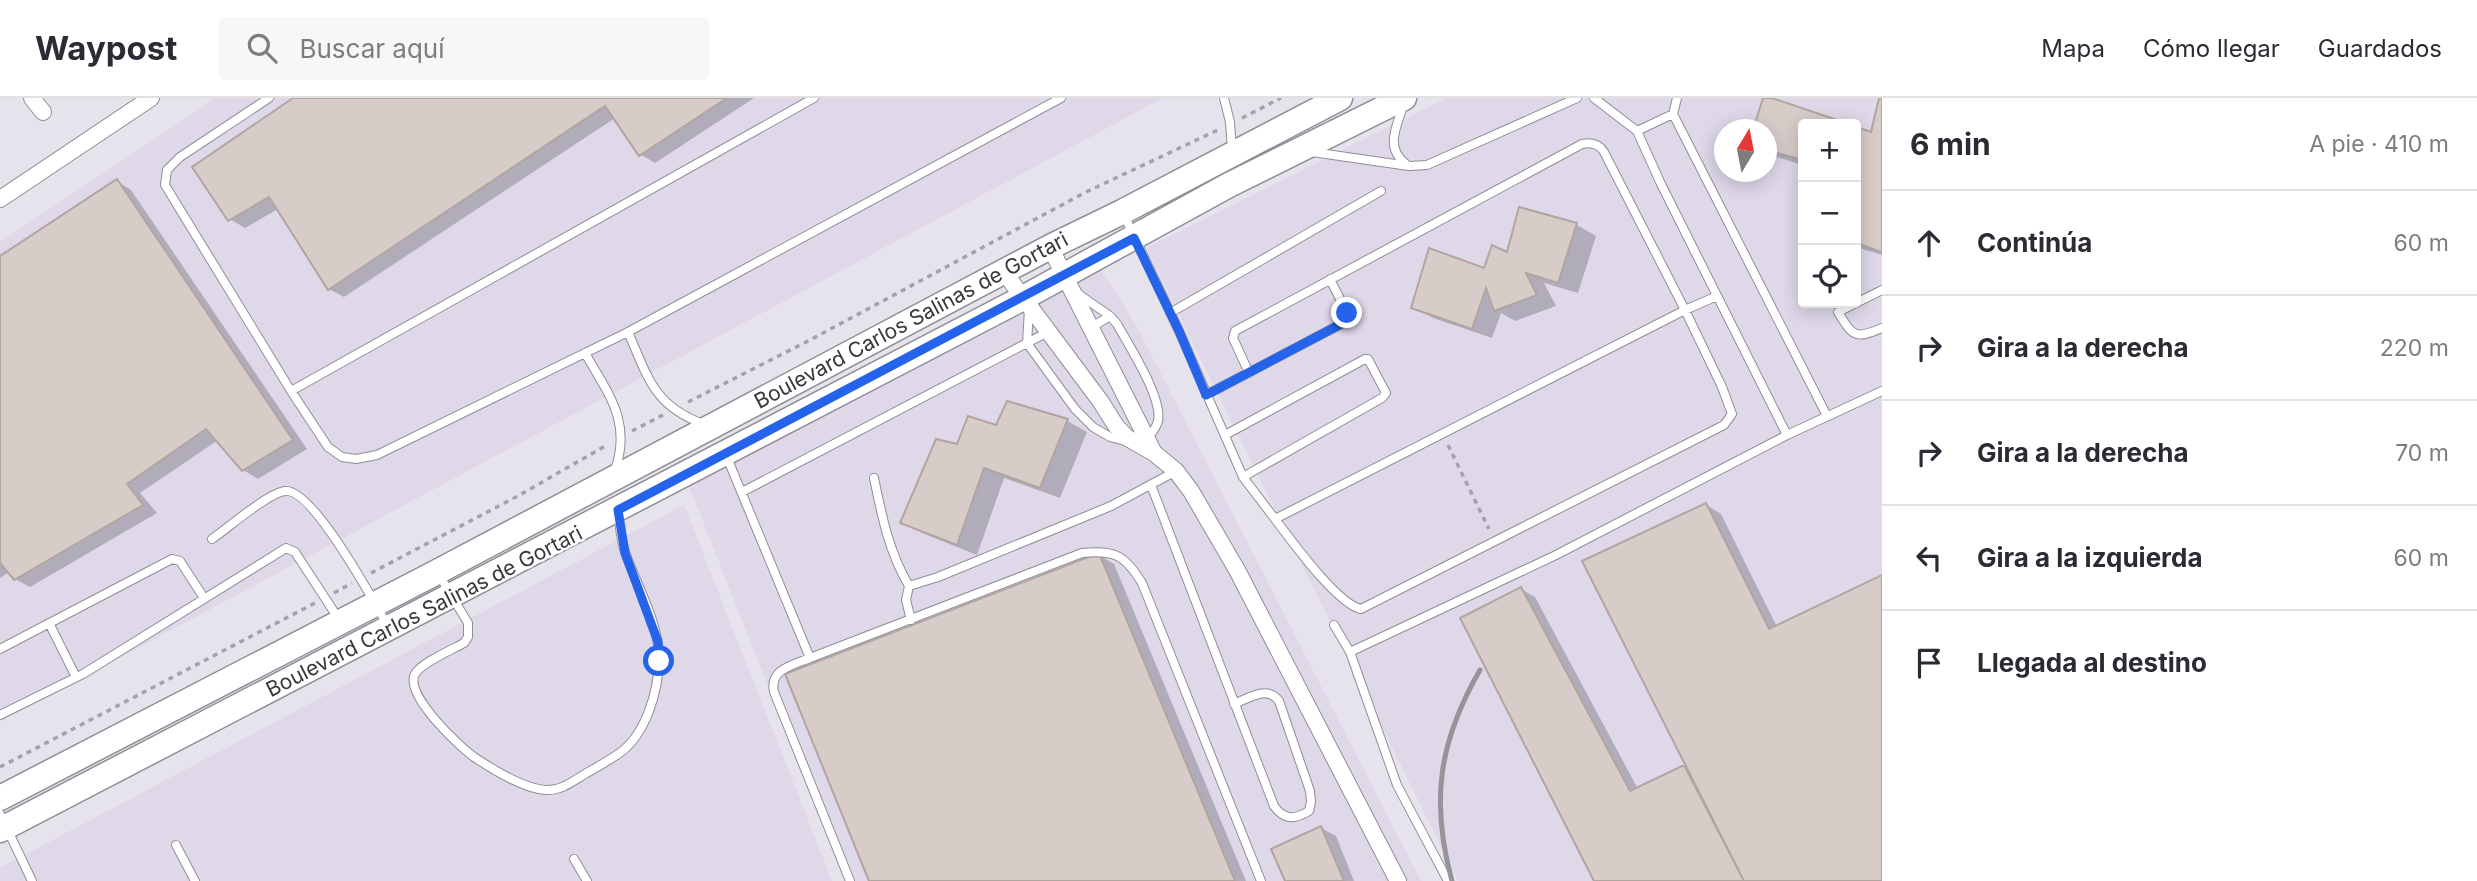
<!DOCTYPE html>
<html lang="es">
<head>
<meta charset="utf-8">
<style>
  body { margin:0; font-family:Inter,sans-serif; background:#f7f7f7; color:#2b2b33 }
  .controls { position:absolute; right:21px; top:21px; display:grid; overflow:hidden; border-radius:7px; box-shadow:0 4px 18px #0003 }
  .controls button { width:63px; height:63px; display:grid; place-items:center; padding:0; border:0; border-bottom:2px solid #e1e1e2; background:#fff; color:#2b2b33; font:35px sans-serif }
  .compass { position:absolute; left:1714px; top:21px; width:63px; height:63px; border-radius:50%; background:#fff; box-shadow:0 4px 18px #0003; rotate:10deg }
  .stop { position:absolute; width:21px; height:21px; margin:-16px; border:5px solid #2563eb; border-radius:50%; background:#fff }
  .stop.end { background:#2563eb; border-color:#fff; box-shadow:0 2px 7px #0008 }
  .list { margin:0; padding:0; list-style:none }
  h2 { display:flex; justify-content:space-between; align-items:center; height:91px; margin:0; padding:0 28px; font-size:30px }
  h2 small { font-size:23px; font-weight:400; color:#7c7c81 }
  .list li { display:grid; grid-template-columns:46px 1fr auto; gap:21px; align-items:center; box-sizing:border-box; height:105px; padding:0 28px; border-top:2px solid #e1e1e2 }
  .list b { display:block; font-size:26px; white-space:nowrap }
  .list em { font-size:23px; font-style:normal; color:#7c7c81 }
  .icon { flex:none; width:38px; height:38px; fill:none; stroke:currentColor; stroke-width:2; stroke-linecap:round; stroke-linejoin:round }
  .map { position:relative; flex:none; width:1882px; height:783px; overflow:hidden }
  header { display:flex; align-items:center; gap:42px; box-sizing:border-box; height:98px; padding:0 35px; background:#fff; border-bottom:2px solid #e1e1e2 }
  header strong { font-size:33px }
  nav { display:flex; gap:38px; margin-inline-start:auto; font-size:24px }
  .search { width:490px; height:63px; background:#f7f7f7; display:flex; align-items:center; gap:18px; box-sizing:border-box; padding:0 24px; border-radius:7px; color:#7c7c81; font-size:26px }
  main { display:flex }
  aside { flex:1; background:#fff }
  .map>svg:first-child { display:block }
  .built { fill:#ded8e9; fill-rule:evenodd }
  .shadow { fill:#0003 }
  .building { fill:#d8ccc9; stroke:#b1a5a2; stroke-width:2 }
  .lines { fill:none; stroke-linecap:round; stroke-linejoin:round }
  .lane-casing { stroke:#918d96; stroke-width:10 }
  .street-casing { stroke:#918d96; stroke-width:18 }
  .primary-casing { stroke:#918d96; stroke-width:27 }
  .path { stroke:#a4a1a9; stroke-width:3.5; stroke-dasharray:5 5; stroke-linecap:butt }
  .lane { stroke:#fff; stroke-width:8 }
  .street { stroke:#fff; stroke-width:16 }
  .primary { stroke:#fff; stroke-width:24 }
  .rail { stroke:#96939a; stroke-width:5 }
  .route { stroke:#2563eb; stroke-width:9 }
  .labels { text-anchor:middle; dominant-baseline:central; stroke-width:5; stroke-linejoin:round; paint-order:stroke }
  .street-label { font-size:21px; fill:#38373a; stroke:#fff }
</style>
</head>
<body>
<header>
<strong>Waypost</strong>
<div class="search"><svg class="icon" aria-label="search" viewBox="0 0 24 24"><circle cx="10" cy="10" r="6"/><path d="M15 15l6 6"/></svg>Buscar aquí</div>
<nav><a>Mapa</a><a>Cómo llegar</a><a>Guardados</a></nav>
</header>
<main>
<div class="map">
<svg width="1882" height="783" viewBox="0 0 1882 783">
  <rect width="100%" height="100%" fill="#e7e3ed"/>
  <!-- built -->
  <path class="built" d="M215,0H1163L0,624V144Z
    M1446,0H1882V783H1458L1146,150ZM1803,26H1856V205H1803ZM1724,32H1766V74H1724Z
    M1101,171L1137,229L1421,783H845L689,388Z
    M684,407L832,783H0V770Z"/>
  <!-- shadow -->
  <path class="shadow" d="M296,0H754L655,65L640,56L615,20L344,199L329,191L278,111L245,130L230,121Z
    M1765,0H1766L1844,26H1803V67L1770,57L1766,55Z
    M1882,0V157L1856,149V30L1872,36Z
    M117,83L131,92L307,351L258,381L243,372L218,342L140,395L157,415L30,489L15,481L9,474L0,480V160Z
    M1520,111L1577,127L1596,138L1578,195L1544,185L1556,208L1515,223L1501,215L1492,240L1433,220L1413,209L1485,173L1508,157Z
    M1067,323L1087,334L1060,400L1004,380L977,457L922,435L902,424L958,349L997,329Z
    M1706,407L1721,416L1777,529L1882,479V783H1595L1521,491L1535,499L1638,691L1686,668Z
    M1099,457L1114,466L1246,783H871Z
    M1321,730L1336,738L1354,783H1287Z"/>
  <!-- building -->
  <path class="building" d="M293,0H727L639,58L605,8L328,192L269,99L228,123L192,69Z
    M1763,0H1772L1849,26H1803V62L1766,52V32H1753Z
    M1879,0H1882V154L1856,145V29L1871,34Z
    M117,81L293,342L242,373L206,331L127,386L143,407L14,482L0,465V158Z
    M1519,109L1577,125L1558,185L1526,175L1537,197L1494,213L1486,190L1472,231L1411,210L1429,150L1484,170L1492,147L1507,154Z
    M1007,303L1068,321L1040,390L984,370L957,447L900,425L936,341L957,346L968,318L996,327Z
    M1706,405L1769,531L1882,477V783H1744L1582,463Z
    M1099,455L1235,783H869L785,576Z
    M1521,489L1630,693L1684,667L1744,783H1594L1460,520Z
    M1321,728L1344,783H1285L1271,751Z"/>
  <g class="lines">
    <defs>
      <path id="lane" d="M269,0L180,59L167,72L165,87L291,293L328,349L342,359L356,361L377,357L628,234L1061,0
        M1224,0L1230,24L1232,52
        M1594,0L1637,33L1661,86L1787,337
        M1677,0L1673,16L1827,318
        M1404,5C1397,28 1384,49 1406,66
        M1637,33L1673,16
        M1312,54L1409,68L1427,67L1577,0
        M1124,117L1179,233L1243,379L1275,421
        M1882,192L1838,214C1853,238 1854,242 1882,230
        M1077,195L1110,218L1117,226C1129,248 1163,300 1158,323C1156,331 1151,336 1146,342
        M1029,211L1027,245L1075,311L1093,329L1110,339L1125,343
        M1170,215L1381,93
        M1092,229L1110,218
        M628,234C648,279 653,307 703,326
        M585,255C608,296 632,323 615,372
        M1249,275L1233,240L1235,233L1582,46C1591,44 1599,46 1604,54L1685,212L1722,289L1732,316L1724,327L1361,511C1337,506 1291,442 1275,421L1685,212L1717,198
        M291,293L814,0
        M1206,297L1343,225L1347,215L1330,181
        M1225,337L1365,261H1368L1386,295L1382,300L1243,379
        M726,357L810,560L1082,455C1115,452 1125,457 1142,485L1261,783
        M874,380C882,419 889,454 909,488L938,479L1111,408L1176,373
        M1151,387L1274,708C1284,722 1294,722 1309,713L1311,704L1310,693L1279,603C1267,587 1249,600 1234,606
        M742,394L1048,234
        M212,441C228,430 268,395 285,393C312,389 374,504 388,528
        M439,477L468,525V539L464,545C451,552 421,565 415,576C404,597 459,648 474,659C492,671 525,691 546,692C561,693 573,683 585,676C597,669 610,662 621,654C646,635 658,594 659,563C660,527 638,490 626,457C621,444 620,429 618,415
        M909,488L906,502L911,522
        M49,525L76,579
        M1334,527L1350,554L1397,687L1448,783
        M0,551L172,461L180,463L204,500
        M1350,554L1556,457L1787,337L1882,293
        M810,560C793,567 769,571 774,594L850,783
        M0,617L83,576L286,450L295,454L338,520
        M0,716L32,783
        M176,747L195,783
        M574,761L587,783"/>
      <path id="street" d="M32,0L43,14
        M0,101L151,0
        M1050,149L1154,355
        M1004,174L1101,304L1116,328L1126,339L1154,355L1176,373L1191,393L1237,472L1398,783"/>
      <path id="primary" d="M0,700L437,474L1050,149L1122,114L1340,0
        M0,732L1023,200L1229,87L1404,0"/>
    </defs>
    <!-- lane casing -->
    <use href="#lane" class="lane-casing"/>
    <!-- street casing -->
    <use href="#street" class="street-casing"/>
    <!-- primary casing -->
    <use href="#primary" class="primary-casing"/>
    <!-- path -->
    <path class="path" d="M1242,20L1281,0
      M688,304L810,242L1086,94L1220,31
      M632,333L663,317
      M1448,347L1489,431
      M371,475L516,399L607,347
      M334,495L352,485
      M0,669L315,505"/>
    <!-- lane -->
    <use href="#lane" class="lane"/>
    <!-- street -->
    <use href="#street" class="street"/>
    <!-- primary -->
    <use href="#primary" class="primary"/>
    <!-- rail -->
    <path class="rail" d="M1452,783C1430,703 1439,643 1480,572"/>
  </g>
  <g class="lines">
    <!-- route -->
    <path class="route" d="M659,563L658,544L625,455L618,412L1134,140L1179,233L1206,297L1343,225L1347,215"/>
  </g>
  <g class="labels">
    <!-- street labels -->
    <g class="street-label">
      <text transform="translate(911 222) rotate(-28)">Boulevard Carlos Salinas de Gortari</text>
      <text transform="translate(424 513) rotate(-27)">Boulevard Carlos Salinas de Gortari</text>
    </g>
  </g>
</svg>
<div class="controls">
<button>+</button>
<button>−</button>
<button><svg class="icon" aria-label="locate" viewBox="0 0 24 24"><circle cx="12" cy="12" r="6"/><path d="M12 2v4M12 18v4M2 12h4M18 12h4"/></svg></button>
</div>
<svg class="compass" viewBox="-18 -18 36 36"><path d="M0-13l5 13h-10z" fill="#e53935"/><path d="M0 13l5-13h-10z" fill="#7c7c81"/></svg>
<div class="stop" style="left:659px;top:563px"></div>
<div class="stop end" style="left:1347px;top:215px"></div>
</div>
<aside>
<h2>6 min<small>A pie · 410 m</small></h2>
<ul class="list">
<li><svg class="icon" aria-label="ahead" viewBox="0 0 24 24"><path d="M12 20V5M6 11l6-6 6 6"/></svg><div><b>Continúa</b></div><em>60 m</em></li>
<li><svg class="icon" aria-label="right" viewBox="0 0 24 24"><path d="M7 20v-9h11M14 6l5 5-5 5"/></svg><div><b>Gira a la derecha</b></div><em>220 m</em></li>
<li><svg class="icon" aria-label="right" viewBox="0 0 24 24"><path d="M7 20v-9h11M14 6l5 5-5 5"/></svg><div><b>Gira a la derecha</b></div><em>70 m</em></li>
<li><svg class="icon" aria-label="left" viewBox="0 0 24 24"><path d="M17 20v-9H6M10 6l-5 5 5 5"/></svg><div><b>Gira a la izquierda</b></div><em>60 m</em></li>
<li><svg class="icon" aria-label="arrive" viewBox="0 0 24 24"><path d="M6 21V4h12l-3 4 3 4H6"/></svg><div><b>Llegada al destino</b></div></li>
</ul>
</aside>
</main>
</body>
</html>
